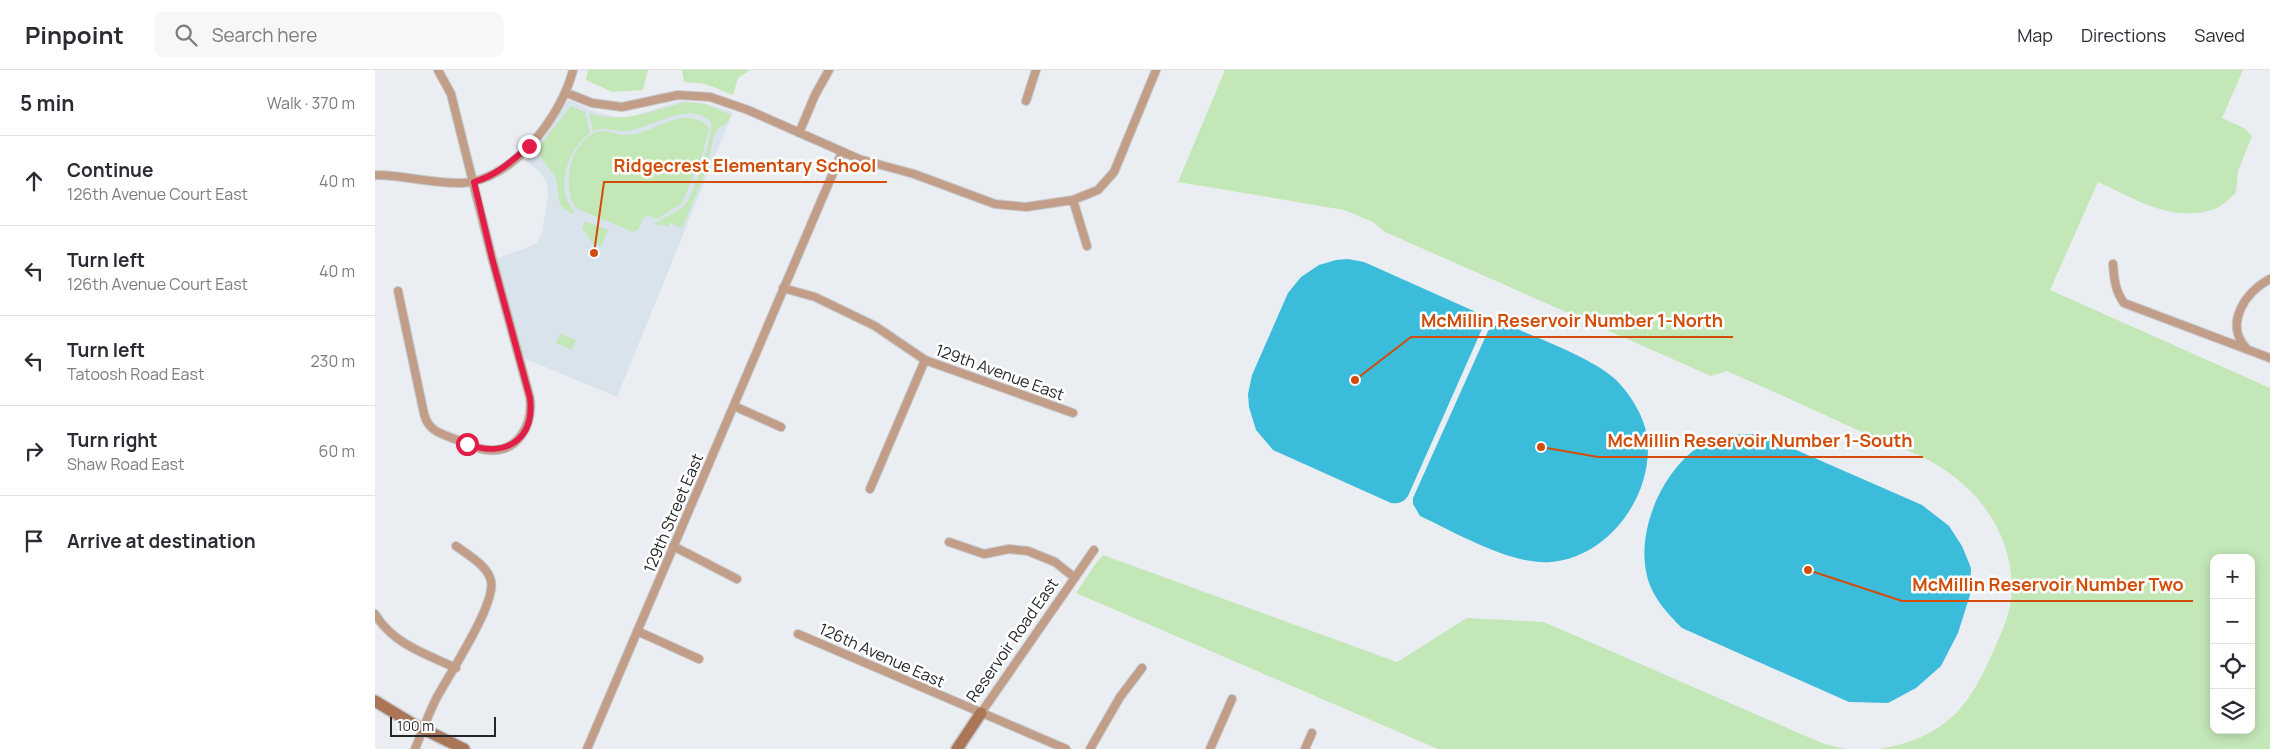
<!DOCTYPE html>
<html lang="en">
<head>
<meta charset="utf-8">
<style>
  body { margin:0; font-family:Manrope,sans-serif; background:#f7f7f7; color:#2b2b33 }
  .controls { position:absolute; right:15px; bottom:15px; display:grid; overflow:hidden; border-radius:10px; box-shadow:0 2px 12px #0003 }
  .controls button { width:45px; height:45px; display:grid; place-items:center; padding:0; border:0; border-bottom:1px solid #e1e1e2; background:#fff; color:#2b2b33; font:25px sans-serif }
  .scale { position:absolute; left:15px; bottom:12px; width:106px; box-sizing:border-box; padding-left:5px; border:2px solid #252628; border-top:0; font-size:14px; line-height:18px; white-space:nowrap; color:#252628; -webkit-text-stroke:4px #fff; paint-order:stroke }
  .stop { position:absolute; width:15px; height:15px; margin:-11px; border:4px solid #e11d48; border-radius:50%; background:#fff }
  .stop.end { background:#e11d48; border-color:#fff; box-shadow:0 1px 5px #0008 }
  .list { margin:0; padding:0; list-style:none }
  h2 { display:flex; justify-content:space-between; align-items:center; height:65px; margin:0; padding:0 20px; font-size:21px }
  h2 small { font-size:16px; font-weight:400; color:#7c7c81 }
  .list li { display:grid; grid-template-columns:32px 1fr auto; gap:15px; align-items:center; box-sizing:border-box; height:90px; padding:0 20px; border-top:1px solid #e1e1e2 }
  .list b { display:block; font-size:19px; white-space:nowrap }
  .list p { margin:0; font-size:16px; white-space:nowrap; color:#7c7c81 }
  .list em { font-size:16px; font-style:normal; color:#7c7c81 }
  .icon { flex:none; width:28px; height:28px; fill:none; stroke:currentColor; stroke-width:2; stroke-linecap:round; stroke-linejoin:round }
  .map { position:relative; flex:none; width:1895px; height:679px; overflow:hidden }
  header { display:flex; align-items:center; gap:30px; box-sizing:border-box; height:70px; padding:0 25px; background:#fff; border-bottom:1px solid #e1e1e2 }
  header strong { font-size:24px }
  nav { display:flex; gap:28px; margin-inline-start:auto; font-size:18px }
  .search { width:350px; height:45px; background:#f7f7f7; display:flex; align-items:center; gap:12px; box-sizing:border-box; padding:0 18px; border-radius:10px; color:#7c7c81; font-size:19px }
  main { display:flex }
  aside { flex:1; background:#fff }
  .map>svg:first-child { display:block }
  .built { fill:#d9e3ec }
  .green { fill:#c4e7b7; fill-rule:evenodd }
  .water { fill:#3bbcdb }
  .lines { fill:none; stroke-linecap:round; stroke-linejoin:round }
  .street-casing { stroke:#c7cace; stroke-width:10 }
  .secondary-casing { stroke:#c7cace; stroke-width:14 }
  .street { stroke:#c29e88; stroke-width:8 }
  .secondary { stroke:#aa7657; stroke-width:11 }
  .route { stroke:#e11d48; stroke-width:6 }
  .labels { text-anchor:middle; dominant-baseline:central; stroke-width:5; stroke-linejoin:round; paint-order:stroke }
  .street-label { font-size:16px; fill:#252628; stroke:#fff }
  .leader { fill:none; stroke:#d24d09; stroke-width:2 }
  .callout-dot { fill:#d24d09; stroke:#fff; stroke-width:2 }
  .callout-label { font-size:18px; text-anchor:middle; font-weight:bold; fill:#d24d09; stroke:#fff; stroke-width:5; stroke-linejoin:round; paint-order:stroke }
</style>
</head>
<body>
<header>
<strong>Pinpoint</strong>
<div class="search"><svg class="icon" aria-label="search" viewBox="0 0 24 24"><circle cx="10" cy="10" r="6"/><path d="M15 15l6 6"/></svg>Search here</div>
<nav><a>Map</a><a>Directions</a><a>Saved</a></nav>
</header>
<main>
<aside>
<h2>5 min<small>Walk · 370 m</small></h2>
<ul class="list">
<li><svg class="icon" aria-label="ahead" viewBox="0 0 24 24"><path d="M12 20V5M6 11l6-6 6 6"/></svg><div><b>Continue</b><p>126th Avenue Court East</p></div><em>40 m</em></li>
<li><svg class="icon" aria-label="left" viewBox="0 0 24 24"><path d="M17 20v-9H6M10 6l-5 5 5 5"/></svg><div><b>Turn left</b><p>126th Avenue Court East</p></div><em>40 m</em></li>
<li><svg class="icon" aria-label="left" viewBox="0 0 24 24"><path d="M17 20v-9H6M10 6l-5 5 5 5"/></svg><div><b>Turn left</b><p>Tatoosh Road East</p></div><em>230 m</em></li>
<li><svg class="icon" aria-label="right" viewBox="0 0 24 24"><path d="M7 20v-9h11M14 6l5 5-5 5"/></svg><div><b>Turn right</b><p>Shaw Road East</p></div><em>60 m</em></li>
<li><svg class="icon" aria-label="arrive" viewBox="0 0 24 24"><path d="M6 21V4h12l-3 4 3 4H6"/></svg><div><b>Arrive at destination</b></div></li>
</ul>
</aside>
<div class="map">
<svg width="1895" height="679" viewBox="0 0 1895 679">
  <rect width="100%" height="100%" fill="#eaeef2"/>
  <!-- built -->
  <path class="built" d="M192,31H197L218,41L241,47H254L306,31L329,33L358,42L242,327L144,286L121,189L153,177L162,172L167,163L173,126L172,113L165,102L149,89L163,75Z"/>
  <!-- green -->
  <path class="green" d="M213,0H273L268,20L237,22L211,10Z
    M307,0H375L363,8L358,25L330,14L309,12Z
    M850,0H1868L1847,48L1869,58L1877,66L1863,101L1861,123C1855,128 1849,135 1842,138C1799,155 1761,129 1723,112L1675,220L1895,318V679H1504C1566,668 1592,642 1616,586C1624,568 1634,549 1636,529C1641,478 1615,432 1574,403C1550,385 1517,375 1489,363C1443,342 1397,321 1352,301L1336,306L1010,162L998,152L969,140L803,112ZM1839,488H1876V660H1839Z
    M311,32L330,34L356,45L353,52L344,58L339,66L330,103L307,158L295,153L293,157L287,154L286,156L279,154C288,148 301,143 309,136C318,128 339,64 336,53C317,29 275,58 253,61C241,62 230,56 218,61L214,43C248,55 278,40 311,32Z
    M196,36L210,42L215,63C193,79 179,118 199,141L197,144L185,135L181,108L166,88L163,78Z
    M304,48C314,48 330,48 334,59L326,89L307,133L282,149L273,146L268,148L263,160L258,162L201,138C186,117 195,71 222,62C232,59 242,65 252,65C270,64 287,53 304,48Z
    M210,151L233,160L226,176L218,174L207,158Z
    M185,264L201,270L197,280L181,273Z
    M728,485L1022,592L1092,548L1169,552L1449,674L1472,679H1063L701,523L719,496Z"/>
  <!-- water -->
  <path class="water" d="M973,189L989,192L1101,242L1107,248V259L1033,426C1029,432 1024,434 1016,433L898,380L881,360L874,337L873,324L877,305L913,223L926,207L944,195L961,190Z
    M1130,254C1160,267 1224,290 1244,313C1257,327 1269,347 1272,366C1280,423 1235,487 1176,492C1135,495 1082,463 1045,446L1038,434V428L1113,261L1118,256Z
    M1385,364L1547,435L1574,456L1587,476L1596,498L1595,525L1583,563L1566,596L1541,618L1513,633L1474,632L1307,558C1291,542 1275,525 1271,501C1262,454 1292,391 1336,369C1350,363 1370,365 1385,364Z"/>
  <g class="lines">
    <defs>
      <path id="street" d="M192,23L217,33L247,37L303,25L335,27L373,40L484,89L539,104L620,134L651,137L698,130
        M651,31L661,0
        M424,63L440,25L454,0
        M0,105C29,105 58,114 87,113C138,111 187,45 198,0
        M712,176L698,130L723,120L739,102L781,0
        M1738,194C1739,208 1740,221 1749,233L1895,288
        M408,218L440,227L500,256L550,290L698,343
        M23,221L48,339C49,345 51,352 56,357C61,363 72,366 80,369C90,373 101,379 113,380C143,383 158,355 155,328L117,188L76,24L63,0
        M1871,278C1849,254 1870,222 1895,209
        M359,336L406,357
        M495,419L550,290
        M574,472L609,484L634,479L653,481L680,492L700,508
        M298,476L362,509
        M0,544C18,574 51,584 81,598
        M262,561L324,589
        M423,564L691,679
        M606,643L719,480
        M40,679C47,662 53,645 61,629C73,606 121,535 116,511C113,496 93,485 81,476
        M212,679L467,82
        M715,679L745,627L767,598
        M835,679L857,629
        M930,679L937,663"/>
      <path id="secondary" d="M0,631L38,654L89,679
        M582,679L606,643"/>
    </defs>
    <!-- street casing -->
    <use href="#street" class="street-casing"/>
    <!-- secondary casing -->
    <use href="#secondary" class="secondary-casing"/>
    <!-- street -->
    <use href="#street" class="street"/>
    <!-- secondary -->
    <use href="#secondary" class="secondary"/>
  </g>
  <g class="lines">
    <!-- route -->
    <path class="route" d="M92,374C129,388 160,371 155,328L117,188L99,112C122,105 137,91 154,76"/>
  </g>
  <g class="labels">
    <!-- street labels -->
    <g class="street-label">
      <text transform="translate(625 302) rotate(20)">129th Avenue East</text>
      <text transform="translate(298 443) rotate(-67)">129th Street East</text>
      <text transform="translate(637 570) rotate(-55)">Reservoir Road East</text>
      <text transform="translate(507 585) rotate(24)">126th Avenue East</text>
    </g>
  </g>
  <!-- callouts -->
  <path class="leader" d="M219 183L229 112H512M980 310L1036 267H1358M1166 377L1223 387H1548M1433 500L1527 531H1818"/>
  <g class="callout-dot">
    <circle cx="219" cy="183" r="5"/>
    <circle cx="980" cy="310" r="5"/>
    <circle cx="1166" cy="377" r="5"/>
    <circle cx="1433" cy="500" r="5"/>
  </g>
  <g class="callout-label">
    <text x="370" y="102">Ridgecrest Elementary School</text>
    <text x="1197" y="257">McMillin Reservoir Number 1-North</text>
    <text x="1385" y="377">McMillin Reservoir Number 1-South</text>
    <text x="1673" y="521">McMillin Reservoir Number Two</text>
  </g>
</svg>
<div class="controls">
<button>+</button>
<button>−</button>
<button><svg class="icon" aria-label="locate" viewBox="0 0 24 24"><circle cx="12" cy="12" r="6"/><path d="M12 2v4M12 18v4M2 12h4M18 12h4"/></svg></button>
<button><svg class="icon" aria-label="layers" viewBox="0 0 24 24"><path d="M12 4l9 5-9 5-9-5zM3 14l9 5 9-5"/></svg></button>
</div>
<div class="scale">100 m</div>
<div class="stop" style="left:92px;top:374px"></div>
<div class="stop end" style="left:154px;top:76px"></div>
</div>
</main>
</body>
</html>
